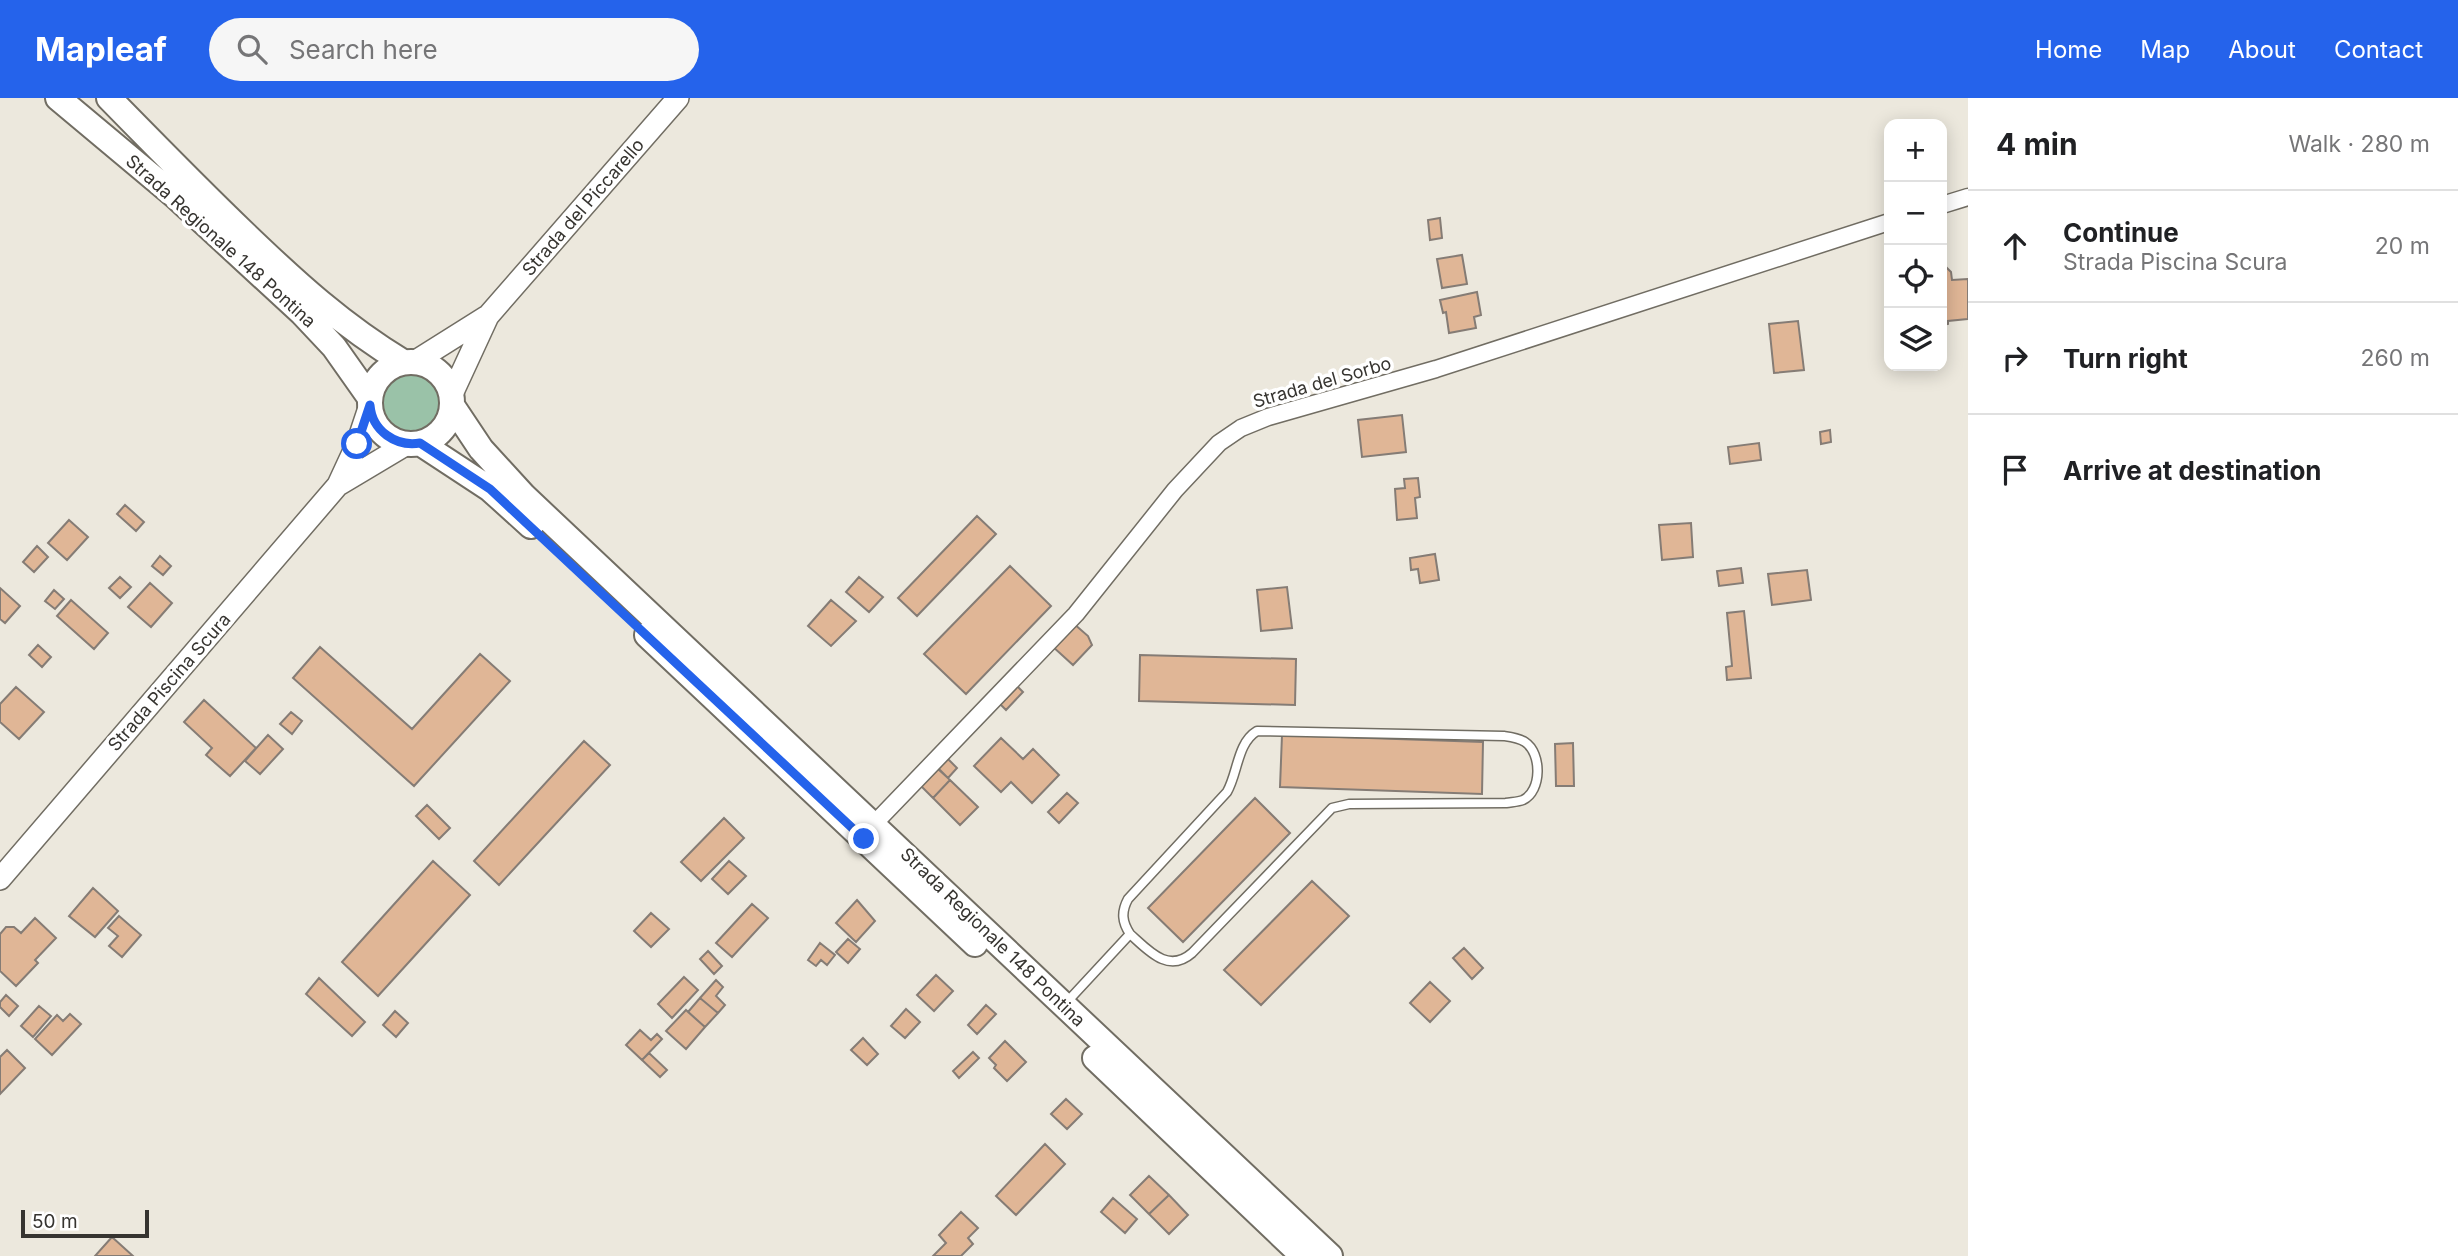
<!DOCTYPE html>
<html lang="en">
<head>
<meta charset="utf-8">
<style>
  body { margin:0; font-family:Inter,sans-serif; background:#f6f6f6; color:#202124 }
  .controls { position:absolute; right:21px; top:21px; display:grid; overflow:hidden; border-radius:14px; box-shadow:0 4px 18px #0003 }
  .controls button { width:63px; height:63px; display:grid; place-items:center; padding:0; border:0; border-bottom:2px solid #e0e0e0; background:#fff; color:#202124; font:35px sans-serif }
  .scale { position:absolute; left:21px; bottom:18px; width:128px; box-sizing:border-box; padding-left:7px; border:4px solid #363430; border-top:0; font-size:19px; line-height:24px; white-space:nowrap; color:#363430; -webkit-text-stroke:5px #fff; paint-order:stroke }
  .stop { position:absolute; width:21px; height:21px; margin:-16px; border:5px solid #2563eb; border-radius:50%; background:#fff }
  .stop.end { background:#2563eb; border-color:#fff; box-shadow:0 2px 7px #0008 }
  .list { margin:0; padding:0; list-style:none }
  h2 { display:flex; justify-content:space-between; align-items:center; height:91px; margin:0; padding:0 28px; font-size:30px }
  h2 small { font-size:23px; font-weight:400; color:#757577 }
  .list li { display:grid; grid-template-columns:46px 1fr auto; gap:21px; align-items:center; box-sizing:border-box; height:112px; padding:0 28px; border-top:2px solid #e0e0e0 }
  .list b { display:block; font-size:26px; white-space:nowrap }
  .list p { margin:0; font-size:23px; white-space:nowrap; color:#757577 }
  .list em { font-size:23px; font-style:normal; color:#757577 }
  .icon { flex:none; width:38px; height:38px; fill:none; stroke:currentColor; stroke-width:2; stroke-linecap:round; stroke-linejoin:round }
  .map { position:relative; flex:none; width:1968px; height:1158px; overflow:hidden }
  header { display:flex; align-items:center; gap:42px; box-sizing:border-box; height:98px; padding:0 35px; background:#2563eb; color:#fff }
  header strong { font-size:33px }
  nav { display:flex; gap:38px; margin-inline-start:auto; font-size:24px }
  .search { width:490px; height:63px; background:#f6f6f6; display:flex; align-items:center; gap:18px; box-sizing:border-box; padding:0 24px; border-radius:38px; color:#757577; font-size:26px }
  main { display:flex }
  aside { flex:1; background:#fff }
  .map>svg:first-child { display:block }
  .green { fill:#9ac2a8 }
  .building { fill:#e0b696; stroke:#857c75; stroke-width:2 }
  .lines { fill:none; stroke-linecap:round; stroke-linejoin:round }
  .lane-casing { stroke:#716d63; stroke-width:11 }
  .street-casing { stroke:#716d63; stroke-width:19 }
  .secondary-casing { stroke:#716d63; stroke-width:24 }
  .primary-casing { stroke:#716d63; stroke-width:28 }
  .lane { stroke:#fff; stroke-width:8 }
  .street { stroke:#fff; stroke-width:16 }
  .secondary { stroke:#fff; stroke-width:21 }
  .primary { stroke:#fff; stroke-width:24 }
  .route { stroke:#2563eb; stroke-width:9 }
  .labels { text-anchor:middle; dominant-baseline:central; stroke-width:7; stroke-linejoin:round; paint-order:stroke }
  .street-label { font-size:18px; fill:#363430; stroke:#fff }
</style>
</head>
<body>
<header>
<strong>Mapleaf</strong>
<div class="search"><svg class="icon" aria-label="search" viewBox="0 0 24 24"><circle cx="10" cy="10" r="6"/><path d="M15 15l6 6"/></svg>Search here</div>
<nav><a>Home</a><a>Map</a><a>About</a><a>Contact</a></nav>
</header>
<main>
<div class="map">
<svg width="1968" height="1158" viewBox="0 0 1968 1158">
  <rect width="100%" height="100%" fill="#ece8dd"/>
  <!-- green -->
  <path class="green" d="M377 305a34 34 0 1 1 68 0a34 34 0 1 1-68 0Z"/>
  <!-- building -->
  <path class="building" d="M1440,120L1442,140L1430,142L1428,122Z
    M1462,157L1467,186L1442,190L1437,161Z
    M1945,168L1951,174L1952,182L1968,181V221L1948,223V226L1942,227V169Z
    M1477,194L1481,217L1474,219L1476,230L1449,235L1446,214L1443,215L1440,202Z
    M1798,223L1804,272L1774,275L1769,226Z
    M1402,317L1406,354L1362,359L1358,322Z
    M1830,332L1831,344L1821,346L1820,334Z
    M1759,345L1761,362L1730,366L1728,349Z
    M1418,380L1420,399L1415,400L1417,420L1397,422L1395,391L1405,390L1404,381Z
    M125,407L144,424L136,433L117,416Z
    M977,418L996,436L917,518L898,500Z
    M69,422L88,439L67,462L48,445Z
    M1691,425L1693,459L1662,462L1659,427Z
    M37,448L48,459L34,474L23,464Z
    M1435,456L1439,482L1420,485L1418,471L1411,472L1410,460Z
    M160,458L171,468L163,477L152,468Z
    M1010,468L1051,508L966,596L924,556Z
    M1741,470L1743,485L1719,488L1717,473Z
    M1807,472L1811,502L1772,507L1768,476Z
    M120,479L131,489L120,500L109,490Z
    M859,479L883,499L869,514L846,494Z
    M150,485L172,505L151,529L128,509Z
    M1287,489L1292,530L1261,533L1257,492Z
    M0,490L20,508L5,525L0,521Z
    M54,492L64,501L55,511L45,503Z
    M71,502L108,535L94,551L57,518Z
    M831,502L856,523L831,548L808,528Z
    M1744,513L1751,580L1727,582L1726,569L1732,568L1727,515Z
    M1073,525L1088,538L1092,547L1073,567L1052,548Z
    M38,547L51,559L42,569L29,557Z
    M320,549L412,631L480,556L510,583L414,688L293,580Z
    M1140,557L1296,561L1295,607L1139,603Z
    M1015,586L1023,594L1006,612L998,604Z
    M16,589L44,614L19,641L0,624V606Z
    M204,602L256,650L230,678L206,657L212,650L184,624Z
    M291,614L302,623L292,636L280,626Z
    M268,637L283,651L260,676L245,663Z
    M1282,637L1483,644L1482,696L1280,689Z
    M1001,640L1023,661L1033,651L1059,677L1032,705L1011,684L1001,694L974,668Z
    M584,643L610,667L499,787L474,763Z
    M1573,645L1574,688H1556L1555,646Z
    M948,661L957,670L948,680L938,671Z
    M936,668L950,682L933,700L919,686Z
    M950,682L978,709L960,727L933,700Z
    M1067,695L1078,705L1059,725L1048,714Z
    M1255,700L1290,735L1183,844L1148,810Z
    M427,707L450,730L439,741L416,718Z
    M724,720L744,740L701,783L681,764Z
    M433,763L470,797L378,898L342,864Z
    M729,763L746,778L728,796L712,781Z
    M1312,783L1349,818L1261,907L1224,872Z
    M93,790L118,813L95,839L69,818Z
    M857,802L875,823L856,844L836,825Z
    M752,806L768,820L732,859L716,845Z
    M651,815L669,831L651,849L634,833Z
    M119,818L141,837L122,859L109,848L118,838L108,830Z
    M35,820L56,840L35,862L38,865L16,888L0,873V836L6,829H14L21,835Z
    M848,841L860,851L848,865L836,854Z
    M820,845L835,857L827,867L821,862L816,868L808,862Z
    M1464,850L1483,870L1472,881L1453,860Z
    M708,853L722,868L714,876L700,861Z
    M936,877L953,893L934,913L917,897Z
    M684,879L698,892L672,920L658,906Z
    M319,880L365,924L352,938L306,896Z
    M716,882L723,889L716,898L725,907L718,915L700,900Z
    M1430,884L1450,903L1430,924L1410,905Z
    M6,897L18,908L9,918L0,909V904Z
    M700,900L718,915L705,929L688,914Z
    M986,907L996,916L977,936L968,927Z
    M39,908L51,918L33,939L21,928Z
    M906,911L920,924L905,940L891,928Z
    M686,912L705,929L686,951L666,933Z
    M395,913L408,925L396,939L383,927Z
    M70,916L81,926L52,957L35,941L57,917L63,923Z
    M640,932L651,942L657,936L662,941L642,962L626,947Z
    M863,940L878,956L867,967L851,952Z
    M1005,943L1026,964L1007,983L994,970L996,967L989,960Z
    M7,952L25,970L0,996V959Z
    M973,954L979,960L959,980L953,973Z
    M649,955L667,972L660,979L642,962Z
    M1066,1001L1082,1016L1067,1031L1051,1016Z
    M1045,1046L1065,1066L1016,1117L996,1098Z
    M1149,1078L1169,1097L1149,1116L1130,1097Z
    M1169,1097L1188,1117L1169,1136L1149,1116Z
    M1113,1100L1137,1121L1125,1135L1101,1114Z
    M961,1114L978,1130L968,1140L973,1146L961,1158H933L946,1145L939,1137Z
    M112,1139L133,1158H95Z"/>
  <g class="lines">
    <defs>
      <path id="lane" d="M1066,905L1130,836C1122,824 1121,814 1128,801L1227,694C1238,675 1237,645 1257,633L1504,638C1511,639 1519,640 1525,644C1542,655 1542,693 1523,702C1518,704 1511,704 1506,705L1349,706L1332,710L1192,855C1168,876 1148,852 1130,836"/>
      <path id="street" d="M1942,107L1968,99
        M874,726L1076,516L1175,392L1219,345L1241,330L1268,319L1436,271L1889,124"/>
      <path id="secondary" d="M416,263L486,219
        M452,296L488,218L678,0
        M340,386L407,346
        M0,781L338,387L357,346L370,307"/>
      <path id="primary" d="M58,0L174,97L302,215L334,249L370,300
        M109,0C154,46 199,92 245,136C296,185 342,227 403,264
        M370 305a41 41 0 1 1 82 0a41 41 0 1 1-82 0Z
        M453,309L481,351L524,398L1330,1158
        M420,345L490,391L531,428
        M647,537L975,846
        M1095,960L1303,1158"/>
    </defs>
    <!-- lane casing -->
    <use href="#lane" class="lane-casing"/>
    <!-- street casing -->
    <use href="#street" class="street-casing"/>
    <!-- secondary casing -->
    <use href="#secondary" class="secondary-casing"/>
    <!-- primary casing -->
    <use href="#primary" class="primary-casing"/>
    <!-- lane -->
    <use href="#lane" class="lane"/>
    <!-- street -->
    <use href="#street" class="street"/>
    <!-- secondary -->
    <use href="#secondary" class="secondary"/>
    <!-- primary -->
    <use href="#primary" class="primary"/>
  </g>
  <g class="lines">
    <!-- route -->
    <path class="route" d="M357,346L370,307C372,333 396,349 420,345L490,391L864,741"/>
  </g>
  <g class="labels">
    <!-- street labels -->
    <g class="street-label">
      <text transform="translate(583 109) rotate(-49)">Strada del Piccarello</text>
      <text transform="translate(221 143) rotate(42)">Strada Regionale 148 Pontina</text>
      <text transform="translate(1322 284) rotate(-16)">Strada del Sorbo</text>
      <text transform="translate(169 584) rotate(-49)">Strada Piscina Scura</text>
      <text transform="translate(993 839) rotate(44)">Strada Regionale 148 Pontina</text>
    </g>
  </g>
</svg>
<div class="controls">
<button>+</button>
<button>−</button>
<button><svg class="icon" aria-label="locate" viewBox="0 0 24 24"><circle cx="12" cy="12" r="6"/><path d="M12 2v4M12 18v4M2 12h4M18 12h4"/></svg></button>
<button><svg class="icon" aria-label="layers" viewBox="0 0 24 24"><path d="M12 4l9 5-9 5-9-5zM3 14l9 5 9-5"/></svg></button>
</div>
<div class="scale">50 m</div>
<div class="stop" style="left:357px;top:346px"></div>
<div class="stop end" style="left:864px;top:741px"></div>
</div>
<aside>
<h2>4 min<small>Walk · 280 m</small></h2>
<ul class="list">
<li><svg class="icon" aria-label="ahead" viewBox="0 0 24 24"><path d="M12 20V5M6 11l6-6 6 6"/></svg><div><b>Continue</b><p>Strada Piscina Scura</p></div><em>20 m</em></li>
<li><svg class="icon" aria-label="right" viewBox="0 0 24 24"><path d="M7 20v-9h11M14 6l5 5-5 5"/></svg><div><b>Turn right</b></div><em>260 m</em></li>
<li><svg class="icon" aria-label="arrive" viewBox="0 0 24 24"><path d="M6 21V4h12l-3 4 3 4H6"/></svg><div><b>Arrive at destination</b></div></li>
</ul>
</aside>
</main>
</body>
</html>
